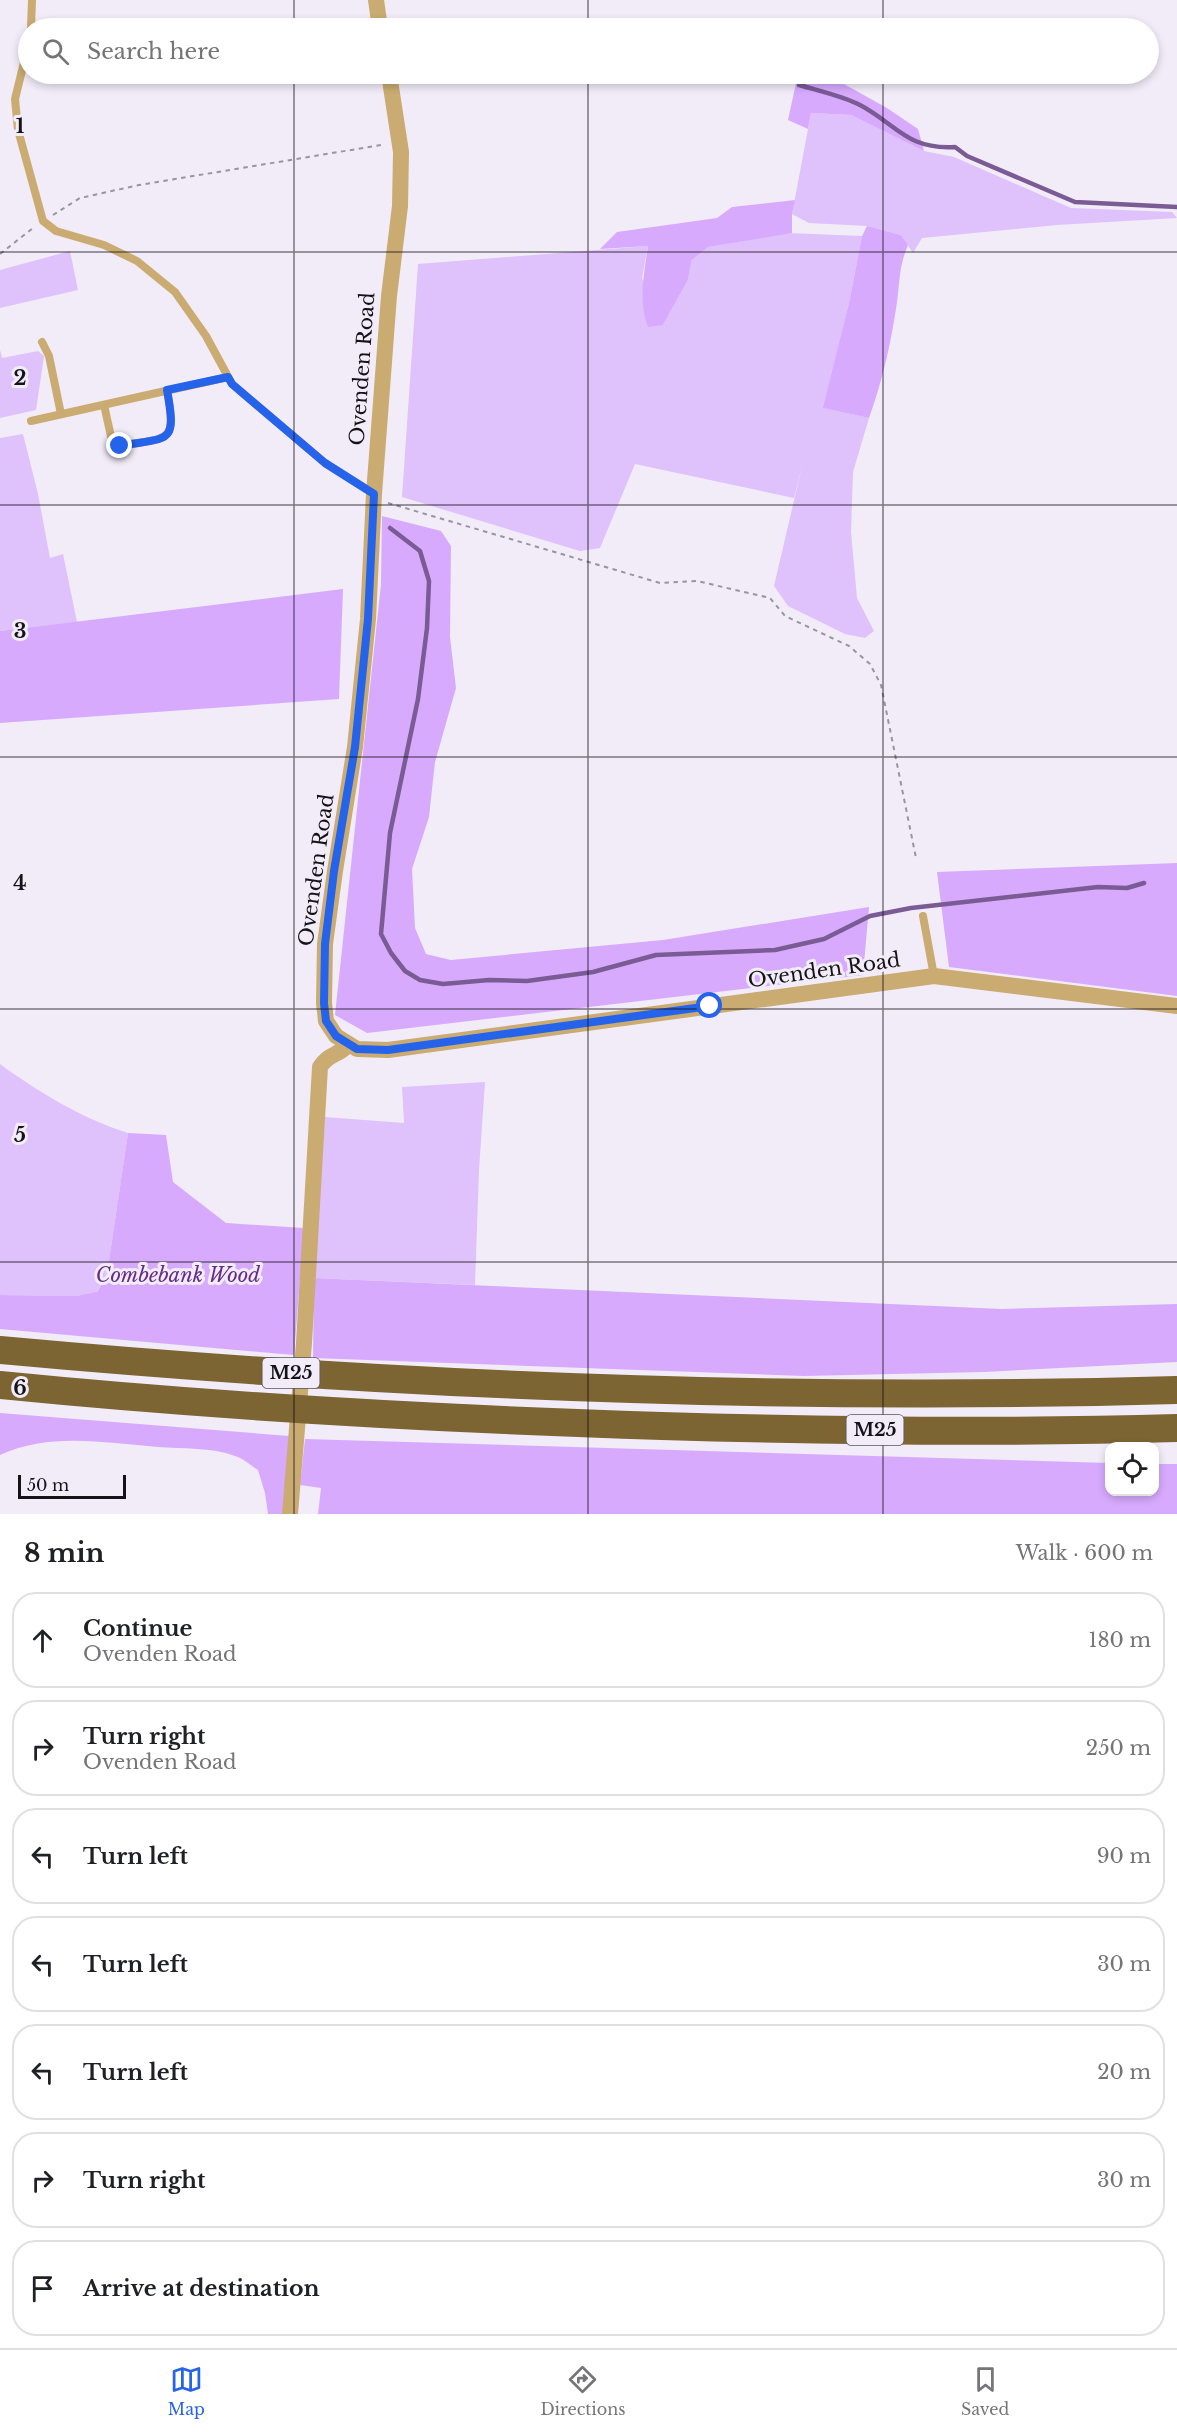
<!DOCTYPE html>
<html lang="en">
<head>
<meta charset="utf-8">
<style>
  body { margin:0; font-family:"Libre Baskerville",serif; background:#f2f2f2; color:#202124 }
  .controls { position:absolute; right:18px; bottom:18px; display:grid; overflow:hidden; border-radius:12px; box-shadow:0 3px 9px #0003 }
  .controls button { width:54px; height:54px; display:grid; place-items:center; padding:0; border:0; border-bottom:2px solid #e0e0e0; background:#fff; color:#202124; font:30px sans-serif }
  .scale { position:absolute; left:18px; bottom:15px; width:108px; box-sizing:border-box; padding-left:6px; border:3px solid #151317; border-top:0; font-size:16px; line-height:21px; white-space:nowrap; color:#151317; -webkit-text-stroke:4px #f2ecf9; paint-order:stroke }
  .stop { position:absolute; width:18px; height:18px; margin:-14px; border:4px solid #2563eb; border-radius:50%; background:#fff }
  .stop.end { background:#2563eb; border-color:#fff; box-shadow:0 2px 6px #0008 }
  .list { margin:0; padding:0; list-style:none }
  h2 { display:flex; justify-content:space-between; align-items:center; height:78px; margin:0; padding:0 24px; font-size:26px }
  h2 small { font-size:20px; font-weight:400; color:#757577 }
  .list li { display:grid; grid-template-columns:39px 1fr auto; gap:18px; align-items:center; box-sizing:border-box; height:96px; margin:0 12px 12px; padding:0 12px; border:2px solid #e0e0e0; border-radius:24px }
  .list b { display:block; font-size:22px; white-space:nowrap }
  .list p { margin:0; font-size:20px; white-space:nowrap; color:#757577 }
  .list em { font-size:20px; font-style:normal; color:#757577 }
  .icon { flex:none; width:33px; height:33px; fill:none; stroke:currentColor; stroke-width:2; stroke-linecap:round; stroke-linejoin:round }
  .map { position:relative; flex:none; width:1177px; height:1514px; overflow:hidden }
  .search { position:absolute; background:#fff; box-shadow:0 3px 9px #0003; left:18px; right:18px; top:18px; height:66px; display:flex; align-items:center; gap:15px; box-sizing:border-box; padding:0 21px; border-radius:33px; color:#757577; font-size:22px }
  .sheet { height:834px; background:#fff }
  nav { display:flex; justify-content:space-around; align-items:center; box-sizing:border-box; height:84px; border-top:2px solid #e0e0e0; background:#fff; font-size:16px; color:#757577 }
  nav a { display:grid; justify-items:center; gap:3px }
  nav .on { color:#2563eb }
  .map>svg:first-child { display:block }
  .green { fill:#dfc1fb }
  .forest { fill:#d7aafe }
  .lines { fill:none; stroke-linecap:round; stroke-linejoin:round }
  .stream { stroke:#7a5b94; stroke-width:4.5 }
  .path { stroke:#99949e; stroke-width:2; stroke-dasharray:4.5 4.5; stroke-linecap:butt }
  .service { stroke:#caab72; stroke-width:8 }
  .minor { stroke:#caab72; stroke-width:16 }
  .motorway { stroke:#7d6433; stroke-width:28 }
  .route { stroke:#2563eb; stroke-width:8 }
  .grid { fill:none; stroke:#151317; stroke-width:1.5; stroke-opacity:0.55 }
  .labels { text-anchor:middle; dominant-baseline:central; stroke-width:6; stroke-linejoin:round; paint-order:stroke }
  .shield { fill:#f2ecf9; stroke:#57545b; stroke-width:1.5 }
  .shield-label { font-size:18px; font-weight:bold; fill:#151317 }
  .street-label { font-size:20px; fill:#151317; stroke:#f2ecf9 }
  .park-label { font-size:20px; font-style:italic; fill:#652c8b; stroke:#f2ecf9 }
  .grid-label { font-size:20px; text-anchor:middle; font-weight:bold; fill:#151317; stroke:#f2ecf9; stroke-width:6; stroke-linejoin:round; paint-order:stroke }
</style>
</head>
<body>
<div class="map">
<svg width="1177" height="1514" viewBox="0 0 1177 1514">
  <rect width="100%" height="100%" fill="#f2ecf9"/>
  <!-- green -->
  <path class="green" d="M811,113L851,115L924,151L954,157L1071,208L1172,212L1177,218L1057,225L922,238L913,253L901,235L867,226L809,223L792,214Z
    M788,233L862,236L849,303L824,408L869,418L853,472L851,532L857,598L874,631L865,638L845,634L788,606L774,586L803,462L794,498L635,464L600,548L580,551L402,497L418,264L648,246L642,278L663,325L688,280L690,262L708,247Z
    M70,251L78,290L0,308V270Z
    M0,350L2,358L38,351L44,356L36,410L0,418Z
    M23,434L38,494L50,558L63,554L77,622L0,631V438Z
    M0,1064C40,1093 81,1118 128,1133L107,1274L96,1293L76,1296L0,1295Z
    M485,1082L479,1170L475,1285L314,1278L325,1117L404,1123L402,1087Z"/>
  <!-- forest -->
  <path class="forest" d="M798,74H826L887,108L918,129L924,151L851,115L811,113L808,129L788,120Z
    M795,200L792,214V233L708,247L691,261L688,280L663,325L648,327C638,300 644,274 648,246L600,249L617,232L717,218L732,207Z
    M867,226L901,235L908,245C898,268 900,285 896,309C890,347 882,382 869,418L823,408L849,303L862,236Z
    M382,516L441,531L451,546L450,637L456,688L435,762L429,817L412,869L415,928L426,954L451,960L663,940L869,907L863,975L367,1033L335,1015L381,584Z
    M343,589L339,699L0,723V631Z
    M1177,863V996L949,967L937,872Z
    M128,1133L166,1135L173,1182L226,1223L304,1228L294,1355L0,1329V1295L76,1296L97,1292L107,1274Z
    M314,1278L1002,1309L1177,1304V1362L984,1372L804,1376L313,1358Z
    M0,1413L289,1436L284,1514H268L265,1493L258,1470C251,1466 243,1458 235,1456C211,1447 183,1449 158,1447C104,1443 51,1432 0,1455Z
    M305,1439L1109,1463L1110,1492H1154L1155,1464H1177V1514H318L321,1488L300,1485Z"/>
  <g class="lines">
    <!-- stream -->
    <path class="stream" d="M799,85C819,91 842,96 860,105C896,124 907,150 955,147L967,156L1075,202L1177,207
      M390,528L420,551L429,581L427,628L418,699L390,833L381,934L391,953L405,971L420,980L443,984L489,980L527,981L593,972L656,955L775,950L824,939L870,916L911,908L1098,887L1127,888L1144,883"/>
    <!-- path -->
    <path class="path" d="M53,215L80,198L139,185L381,145
      M0,254L33,228
      M388,503L660,583L697,581L770,598L785,616L849,646L870,664L881,685L916,858"/>
    <!-- service -->
    <path class="service" d="M31,28L32,0
      M28,46L15,99L18,130L43,221L56,231L104,245L137,261L175,292L206,336L232,384L325,463L374,494
      M42,342L49,356L61,414
      M104,405L112,441L120,446C169,437 177,445 167,390
      M31,421L228,377
      M923,916L934,976"/>
    <!-- minor -->
    <path class="minor" d="M376,0L380,28
      M389,74L401,152L400,206L389,296L374,494L368,619L355,747L335,871L325,944L324,1003L326,1021L336,1036L357,1049L388,1050L934,976L1177,1006
      M290,1514L304,1343L320,1067C329,1053 338,1056 348,1045"/>
    <!-- motorway -->
    <path class="motorway" d="M0,1350C391,1386 784,1401 1177,1390
      M0,1385C220,1407 441,1419 662,1426C834,1431 1005,1433 1177,1428"/>
  </g>
  <g class="lines">
    <!-- route -->
    <path class="route" d="M120,446C170,437 177,445 167,390L228,377L232,384L325,463L374,494L368,619L355,747L334,871L325,944L324,1003L326,1021L336,1036L357,1049L388,1050L710,1006"/>
  </g>
  <!-- grid -->
  <path class="grid" d="M294,0V28M588,0V28M883,0V28M294,74V1514M588,74V1514M883,74V1514M0,252H1177M0,505H1177M0,757H1177M0,1009H1177M0,1262H1177"/>
  <g class="labels">
    <!-- shield labels -->
    <g class="shield">
      <rect x="262.5" y="1358" width="57" height="30" rx="4.5"/>
      <rect x="846.5" y="1415" width="57" height="30" rx="4.5"/>
    </g>
    <g class="shield-label">
      <text x="291" y="1373">M25</text>
      <text x="875" y="1430">M25</text>
    </g>
    <!-- street labels -->
    <g class="street-label">
      <text transform="translate(362 369) rotate(-86)">Ovenden Road</text>
      <text transform="translate(316 870) rotate(-82)">Ovenden Road</text>
      <text transform="translate(824 970) rotate(-8)">Ovenden Road</text>
    </g>
    <!-- park labels -->
    <g class="park-label">
      <text x="178" y="1275">Combebank Wood</text>
    </g>
  </g>
  <g class="grid-label">
    <text x="20" y="133">1</text>
    <text x="20" y="385">2</text>
    <text x="20" y="638">3</text>
    <text x="20" y="890">4</text>
    <text x="20" y="1142">5</text>
    <text x="20" y="1395">6</text>
  </g>
</svg>
<div class="controls">
<button><svg class="icon" aria-label="locate" viewBox="0 0 24 24"><circle cx="12" cy="12" r="6"/><path d="M12 2v4M12 18v4M2 12h4M18 12h4"/></svg></button>
</div>
<div class="scale">50 m</div>
<div class="stop" style="left:710px;top:1006px"></div>
<div class="stop end" style="left:120px;top:446px"></div>
<div class="search"><svg class="icon" aria-label="search" viewBox="0 0 24 24"><circle cx="10" cy="10" r="6"/><path d="M15 15l6 6"/></svg>Search here</div>
</div>
<section class="sheet">
<h2>8 min<small>Walk · 600 m</small></h2>
<ul class="list">
<li><svg class="icon" aria-label="ahead" viewBox="0 0 24 24"><path d="M12 20V5M6 11l6-6 6 6"/></svg><div><b>Continue</b><p>Ovenden Road</p></div><em>180 m</em></li>
<li><svg class="icon" aria-label="right" viewBox="0 0 24 24"><path d="M7 20v-9h11M14 6l5 5-5 5"/></svg><div><b>Turn right</b><p>Ovenden Road</p></div><em>250 m</em></li>
<li><svg class="icon" aria-label="left" viewBox="0 0 24 24"><path d="M17 20v-9H6M10 6l-5 5 5 5"/></svg><div><b>Turn left</b></div><em>90 m</em></li>
<li><svg class="icon" aria-label="left" viewBox="0 0 24 24"><path d="M17 20v-9H6M10 6l-5 5 5 5"/></svg><div><b>Turn left</b></div><em>30 m</em></li>
<li><svg class="icon" aria-label="left" viewBox="0 0 24 24"><path d="M17 20v-9H6M10 6l-5 5 5 5"/></svg><div><b>Turn left</b></div><em>20 m</em></li>
<li><svg class="icon" aria-label="right" viewBox="0 0 24 24"><path d="M7 20v-9h11M14 6l5 5-5 5"/></svg><div><b>Turn right</b></div><em>30 m</em></li>
<li><svg class="icon" aria-label="arrive" viewBox="0 0 24 24"><path d="M6 21V4h12l-3 4 3 4H6"/></svg><div><b>Arrive at destination</b></div></li>
</ul>
</section>
<nav>
<a class="on"><svg class="icon" aria-label="map" viewBox="0 0 24 24"><path d="M3 6l6-2 6 2 6-2v14l-6 2-6-2-6 2zM9 4v14M15 6v14"/></svg>Map</a>
<a><svg class="icon" aria-label="directions" viewBox="0 0 24 24"><path d="M12 3l9 9-9 9-9-9zM9 14v-3h6M13 9l2 2-2 2"/></svg>Directions</a>
<a><svg class="icon" aria-label="saved" viewBox="0 0 24 24"><path d="M7 4h10v16l-5-4-5 4z"/></svg>Saved</a>
</nav>
</body>
</html>
